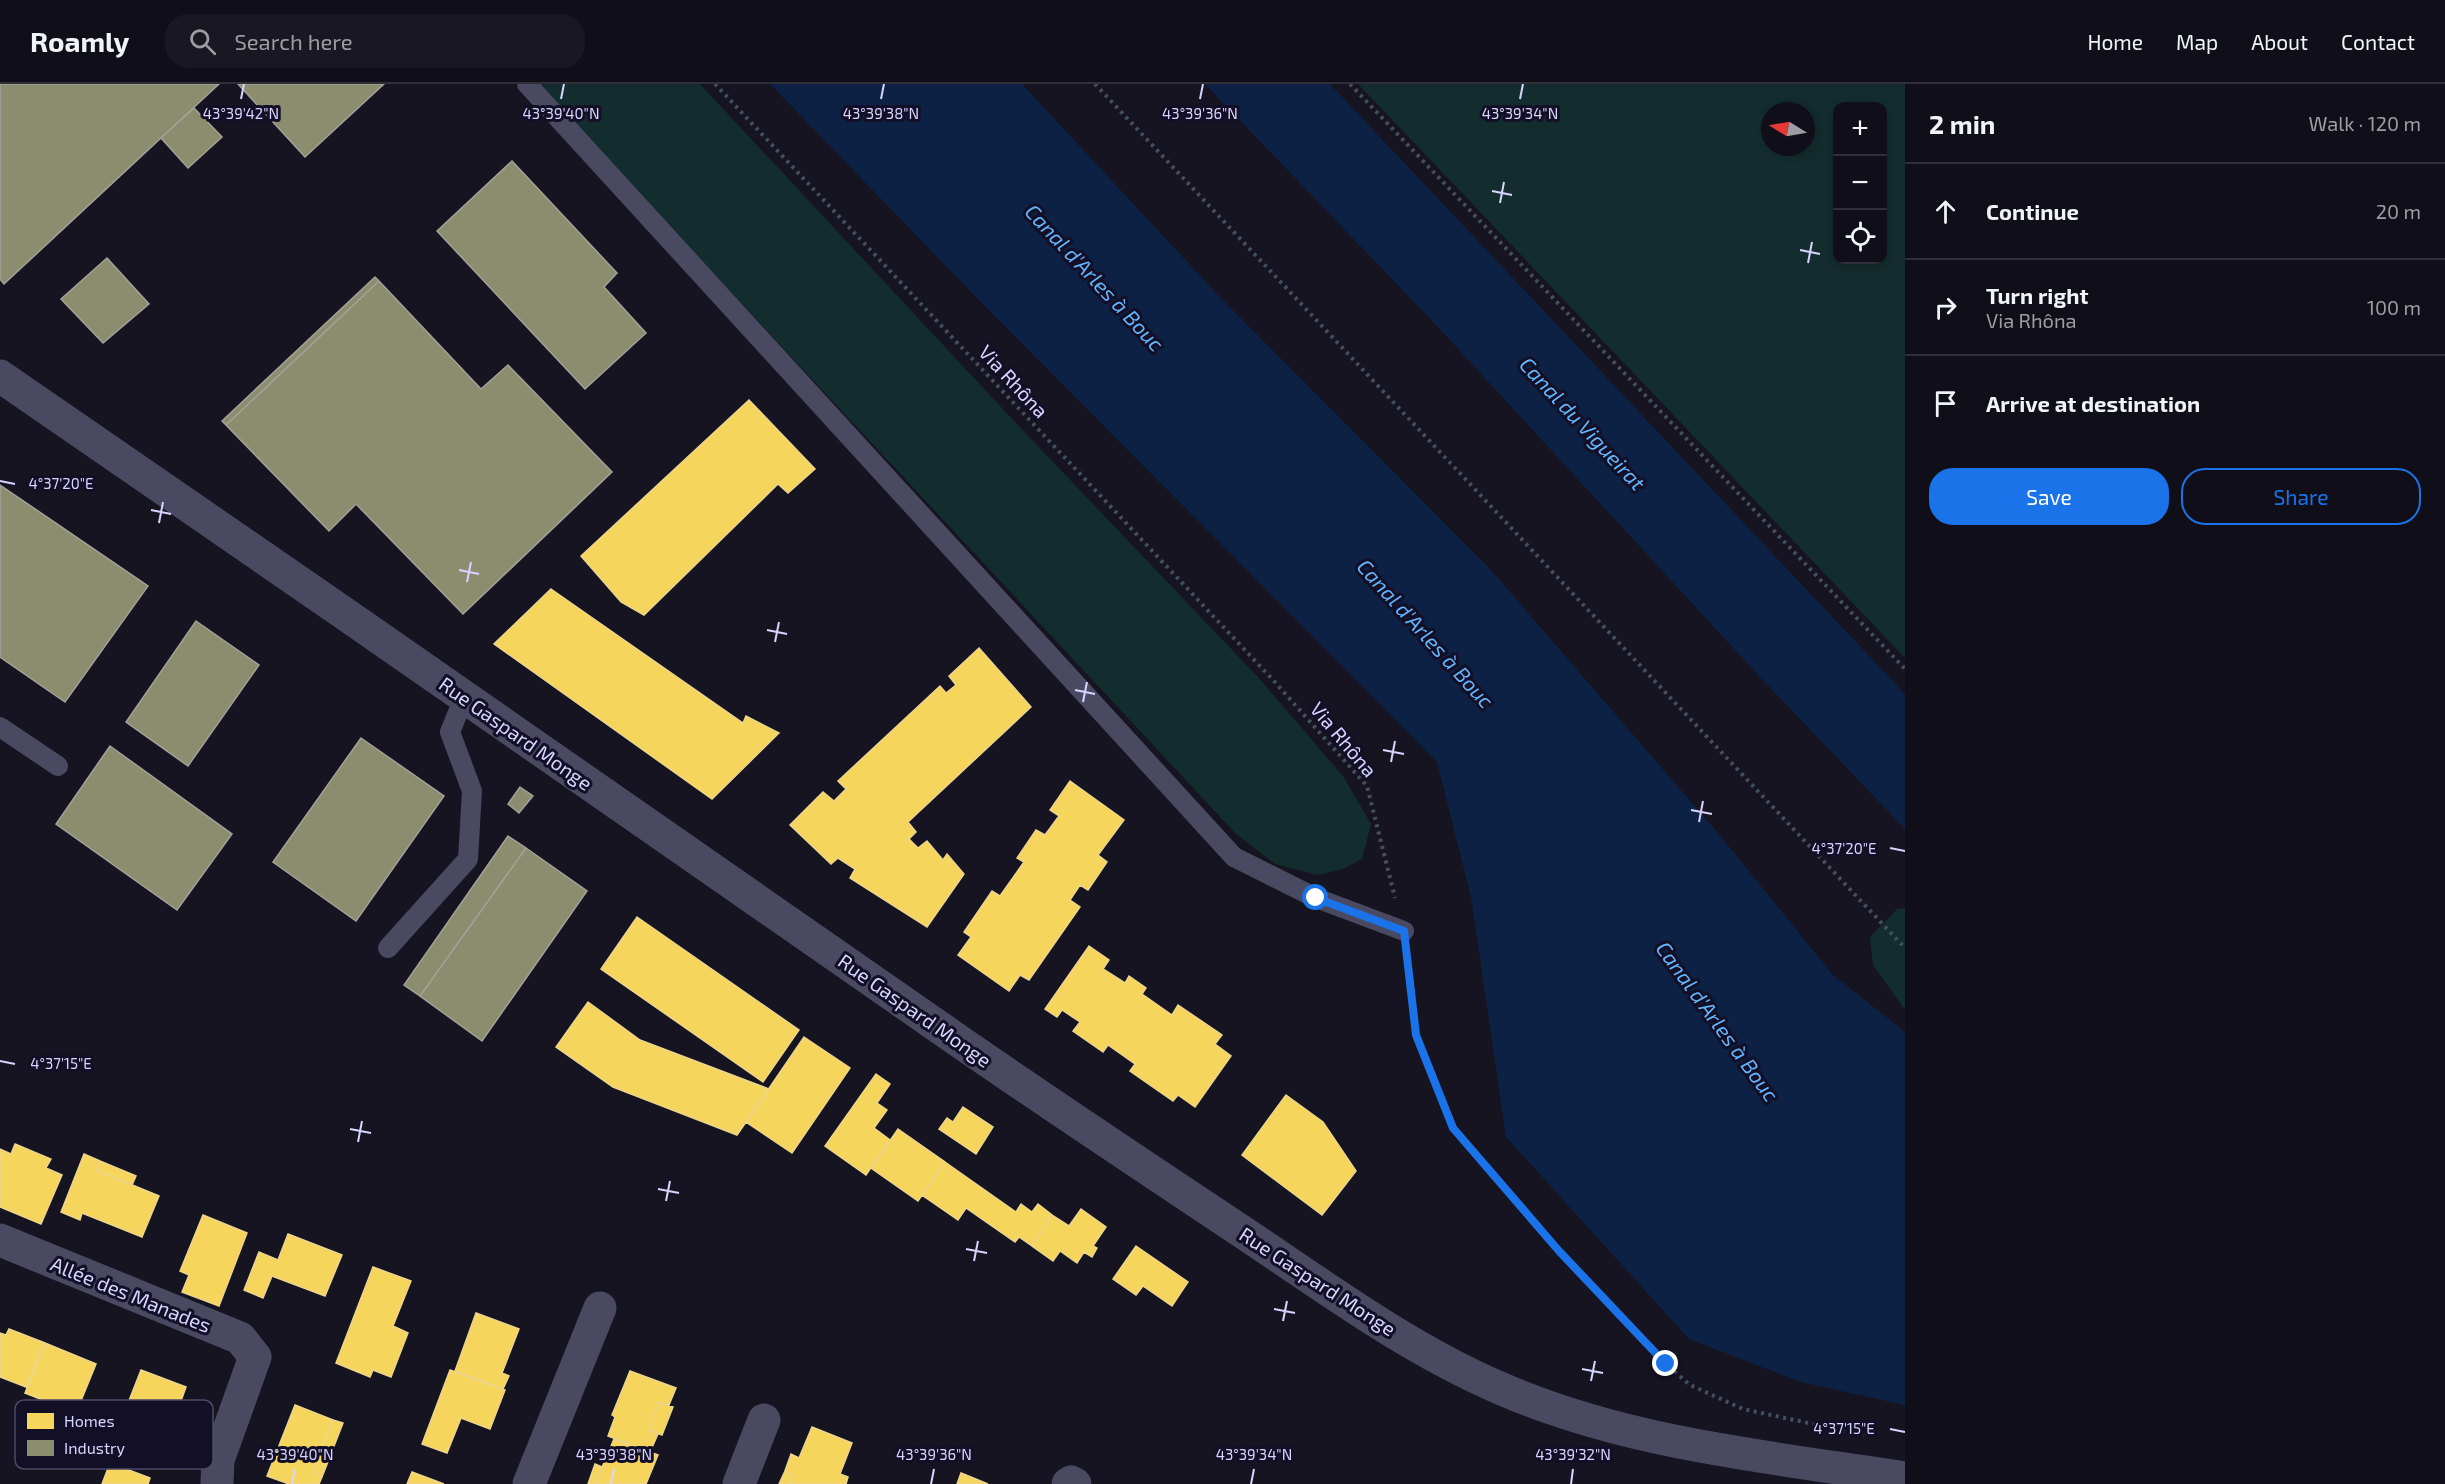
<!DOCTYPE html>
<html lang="en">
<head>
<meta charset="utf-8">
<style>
  body { margin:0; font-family:"Exo 2",sans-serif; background:#191822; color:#f1f3f6 }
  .controls { position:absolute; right:18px; top:18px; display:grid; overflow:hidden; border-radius:12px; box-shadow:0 3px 9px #0003 }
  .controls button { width:54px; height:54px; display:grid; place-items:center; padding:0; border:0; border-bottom:2px solid #302f38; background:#100f19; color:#f1f3f6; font:30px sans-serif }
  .compass { position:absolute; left:1761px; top:18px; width:54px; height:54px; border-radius:50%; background:#100f19; box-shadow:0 3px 9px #0003; rotate:281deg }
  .stop { position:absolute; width:18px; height:18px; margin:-14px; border:4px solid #1a73e8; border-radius:50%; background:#fff }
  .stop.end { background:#1a73e8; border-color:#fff; box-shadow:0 2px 6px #0008 }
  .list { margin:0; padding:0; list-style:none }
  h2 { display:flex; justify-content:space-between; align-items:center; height:78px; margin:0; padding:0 24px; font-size:26px }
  h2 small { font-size:20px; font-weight:400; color:#9c9ca2 }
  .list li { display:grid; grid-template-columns:39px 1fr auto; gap:18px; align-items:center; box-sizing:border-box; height:96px; padding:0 24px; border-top:2px solid #302f38 }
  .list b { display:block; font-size:22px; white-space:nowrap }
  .list p { margin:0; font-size:20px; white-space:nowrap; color:#9c9ca2 }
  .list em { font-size:20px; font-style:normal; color:#9c9ca2 }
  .actions { display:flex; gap:12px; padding:18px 24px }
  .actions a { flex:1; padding:14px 0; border:2px solid #1a73e8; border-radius:24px; text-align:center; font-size:21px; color:#1a73e8 }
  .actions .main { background:#1a73e8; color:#fff }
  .icon { flex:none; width:33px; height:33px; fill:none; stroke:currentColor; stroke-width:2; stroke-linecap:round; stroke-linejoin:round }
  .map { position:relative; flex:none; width:1905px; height:1400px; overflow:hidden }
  header { display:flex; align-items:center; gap:36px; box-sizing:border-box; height:84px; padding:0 30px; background:#100f19; border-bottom:2px solid #302f38 }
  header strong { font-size:28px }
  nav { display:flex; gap:33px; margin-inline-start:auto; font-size:21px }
  .search { width:420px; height:54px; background:#191822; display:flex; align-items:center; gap:15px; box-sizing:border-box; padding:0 21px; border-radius:24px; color:#9c9ca2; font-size:22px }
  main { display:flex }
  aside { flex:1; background:#100f19 }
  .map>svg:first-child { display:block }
  .green { fill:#132c2d; fill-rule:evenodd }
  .water { fill:#0d2144 }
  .homes { fill:#f6d55c; stroke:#edd58d; stroke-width:1.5 }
  .industry { fill:#8c8c6e; stroke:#a3a29a; stroke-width:1.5 }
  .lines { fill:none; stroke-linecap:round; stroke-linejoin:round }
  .path { stroke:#44505f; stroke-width:4; stroke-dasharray:3 4.5; stroke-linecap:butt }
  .service { stroke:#4a4962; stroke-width:20 }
  .minor { stroke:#4a4962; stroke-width:33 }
  .tertiary { stroke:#4a4962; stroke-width:33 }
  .route { stroke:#1a73e8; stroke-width:8 }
  .ticks { fill:none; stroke:#d9d4ff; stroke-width:2 }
  .labels { text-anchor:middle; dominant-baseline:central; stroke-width:6; stroke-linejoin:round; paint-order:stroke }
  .street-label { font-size:20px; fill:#d9d4ff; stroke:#130f26 }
  .water-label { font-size:21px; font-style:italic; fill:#62b6ff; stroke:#130f26 }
  .key { fill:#130f26; stroke:#4e4a67; stroke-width:1.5 }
  .key-label { font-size:16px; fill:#d9d4ff }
  .ticks-label { font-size:15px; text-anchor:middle; fill:#d9d4ff; stroke:#130f26; stroke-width:6; stroke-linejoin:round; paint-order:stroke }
</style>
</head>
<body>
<header>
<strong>Roamly</strong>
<div class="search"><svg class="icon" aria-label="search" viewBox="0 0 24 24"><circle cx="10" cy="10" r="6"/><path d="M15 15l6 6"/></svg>Search here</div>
<nav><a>Home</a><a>Map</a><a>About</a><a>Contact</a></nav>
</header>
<main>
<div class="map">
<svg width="1905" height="1400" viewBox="0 0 1905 1400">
  <rect width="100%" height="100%" fill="#161421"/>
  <!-- green -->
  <path class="green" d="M537,0H700L1015,338L1257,592L1343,692L1371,740L1362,775L1343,785L1317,791L1275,780L1236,750Z
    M1358,0H1905V574ZM1838,22H1882V176H1838ZM1770,27H1806V63H1770Z
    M1905,824V926L1873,881L1870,853L1897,825Z"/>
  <!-- water -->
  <path class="water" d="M770,0H1022L1218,211L1491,486L1718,749L1833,891L1905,948V1321L1801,1298L1689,1255L1506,1053L1471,813L1437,678L972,209Z
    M1205,0H1330L1905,610V745L1758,591L1436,241Z"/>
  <!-- homes -->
  <path class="homes" d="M749,316L815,385L788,409L778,400L644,531L621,518L581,472Z
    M551,505L743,639L746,632L779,649L712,715L494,560Z
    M979,564L1031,623L908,738L916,748L909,755L918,764L927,757L943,776L947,770L964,790L927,843L850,794L855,785L838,774L831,780L790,741L823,708L834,717L846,705L838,697L940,602L946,609L956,601L949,592Z
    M1070,697L1124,736L1098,771L1107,778L1088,806L1080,801L1070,816L1080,823L1029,896L1020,891L1009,907L958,871L971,853L964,848L992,807L1000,812L1024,778L1017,774L1036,746L1045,751L1059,732L1050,726Z
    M637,833L799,946L763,998L601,885Z
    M1089,862L1109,876L1103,885L1125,899L1129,892L1146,904L1142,910L1172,931L1178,921L1222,951L1215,960L1231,972L1195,1023L1178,1011L1173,1017L1130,987L1135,980L1108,961L1103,968L1073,947L1080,938L1062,926L1057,933L1045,925Z
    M588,918L640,956L769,1005L737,1051L613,1003L556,963Z
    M804,953L850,984L792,1069L746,1038Z
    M876,990L890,1000L877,1019L887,1026L874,1044L890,1056L866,1091L825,1062Z
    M1286,1011L1323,1038L1356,1087L1322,1131L1242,1071Z
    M963,1023L993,1043L976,1070L939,1045L947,1034L953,1038Z
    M898,1045L945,1078L918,1117L871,1084Z
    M15,1060L51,1075L46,1084L62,1091L41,1140L0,1123V1065L11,1070Z
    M84,1070L100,1077L96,1086L159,1112L142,1153L82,1129L80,1136L61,1128Z
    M100,1077L136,1092L132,1101L96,1086Z
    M945,1078L1016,1128L1021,1120L1032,1128L1038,1120L1052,1131L1032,1162L1019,1153L1015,1158L966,1124L958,1136L922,1111Z
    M1081,1125L1106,1143L1093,1162L1097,1164L1092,1173L1084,1168L1077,1179L1060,1167L1053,1177L1032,1162L1052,1131L1069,1142Z
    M203,1131L247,1149L219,1222L182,1208L189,1191L180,1187Z
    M288,1150L342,1171L325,1212L272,1192L263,1214L244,1206L259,1168L278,1176Z
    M1136,1162L1188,1198L1172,1222L1143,1202L1136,1211L1113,1195Z
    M373,1183L411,1197L393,1242L408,1249L391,1293L373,1286L370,1293L336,1279Z
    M476,1229L519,1245L502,1289L509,1292L503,1305L455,1287Z
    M9,1245L45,1259L26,1303L0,1293V1249L6,1251Z
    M45,1259L96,1280L76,1329L25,1309Z
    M141,1286L186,1303L172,1342L157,1336L152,1350L121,1337Z
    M450,1286L505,1306L490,1345L461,1334L447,1369L422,1360Z
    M630,1287L676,1304L669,1321L659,1318L649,1346L658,1350L650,1368L608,1352L615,1333L612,1331Z
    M659,1318L673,1323L662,1351L649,1346Z
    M295,1321L333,1336L313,1389L322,1393L319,1400H289L267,1392Z
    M333,1336L343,1339L322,1393L313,1389Z
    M812,1343L852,1359L840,1390L848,1393L846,1400H789L793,1391L785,1387L791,1370L799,1374Z
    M614,1355L658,1371L646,1400H595Z
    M110,1379L150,1394L148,1400H102Z
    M595,1380L602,1383L595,1400H588Z
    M785,1387L793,1391L789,1400H779Z
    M412,1388L444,1400H407Z
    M961,1389L988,1400H957Z"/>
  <!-- industry -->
  <path class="industry" d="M0,0H219L4,200L0,195Z
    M238,0H384L305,73Z
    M194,24L222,53L188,84L161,54Z
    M512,77L617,189L604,203L646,249L585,305L437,147Z
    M107,174L149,220L103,259L61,215Z
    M375,193L379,197L226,341L222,337Z
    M379,197L481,305L508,281L612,388L463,530L356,420L329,447L226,341Z
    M0,401L148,502L65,618L0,573Z
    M196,537L259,581L188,682L126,638Z
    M361,654L444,712L356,837L273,778Z
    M110,662L232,750L177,826L56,740Z
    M520,703L533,712L519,729L508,720Z
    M508,752L526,764L420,912L404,901Z
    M526,764L587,807L482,957L420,912Z"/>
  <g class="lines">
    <!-- path -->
    <path class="path" d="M715,0L1273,596L1367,702L1395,814
      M1095,0L1905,864
      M1350,0L1905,585
      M1406,871L1415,951L1453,1044L1559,1167L1666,1280L1690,1301L1743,1325L1864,1351"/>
    <!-- service -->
    <path class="service" d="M527,0L1234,773L1316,814L1404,847
      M0,643L58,682
      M388,864L468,775L472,707L450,648L465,611"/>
    <!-- minor -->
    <path class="minor" d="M0,1156L240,1254L255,1273L218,1376L217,1400
      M529,1400L600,1224
      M739,1400L764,1336
      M1068,1400L1071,1398L1075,1400"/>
    <!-- tertiary -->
    <path class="tertiary" d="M0,292C320,511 638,734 956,955C1054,1023 1154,1089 1253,1155C1333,1209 1413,1267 1502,1305C1629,1360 1770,1373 1905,1394"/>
  </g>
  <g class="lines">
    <!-- route -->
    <path class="route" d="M1316,814L1404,847L1416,951L1453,1044L1559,1167L1666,1280"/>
  </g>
  <!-- ticks -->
  <path class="ticks" d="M241,15L244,0M561,15L564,0M881,15L884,0M1200,15L1203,0M1520,15L1523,0M1492,107L1512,111M1500,119L1504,98M1800,166L1820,170M1808,179L1812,158M0,397L15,400M151,426L171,430M159,439L163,418M459,486L479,490M467,498L471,478M767,546L787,550M775,558L779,538M1075,606L1095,610M1083,618L1087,598M1383,666L1404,670M1391,678L1395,657M1691,726L1712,730M1699,738L1703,717M1890,764L1905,767M0,977L15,980M350,1045L371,1049M358,1058L362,1037M658,1105L679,1109M666,1117L670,1097M966,1165L987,1169M974,1177L978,1157M1274,1225L1295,1229M1283,1237L1287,1217M1582,1285L1603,1289M1591,1297L1595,1277M1890,1345L1905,1348M292,1400L295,1385M611,1400L614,1385M931,1400L934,1385M1251,1400L1254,1385M1571,1400L1573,1385"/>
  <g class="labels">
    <!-- street labels -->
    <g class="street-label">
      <text transform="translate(1014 297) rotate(47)">Via Rhôna</text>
      <text transform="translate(516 649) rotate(35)">Rue Gaspard Monge</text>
      <text transform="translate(1344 655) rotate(50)">Via Rhôna</text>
      <text transform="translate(915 926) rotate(35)">Rue Gaspard Monge</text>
      <text transform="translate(1318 1197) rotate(33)">Rue Gaspard Monge</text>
      <text transform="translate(131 1210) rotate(22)">Allée des Manades</text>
    </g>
    <!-- water labels -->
    <g class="water-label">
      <text transform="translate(1095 193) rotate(47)">Canal d'Arles à Bouc</text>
      <text transform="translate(1583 339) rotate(47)">Canal du Vigueirat</text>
      <text transform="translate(1426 549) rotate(48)">Canal d'Arles à Bouc</text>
      <text transform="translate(1718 937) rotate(54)">Canal d'Arles à Bouc</text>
    </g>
  </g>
  <!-- legend -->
  <rect x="15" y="1316" width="198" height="69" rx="9" class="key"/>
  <rect x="27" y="1329" width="27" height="16" fill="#f6d55c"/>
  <rect x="27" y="1356" width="27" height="16" fill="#8c8c6e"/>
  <g class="key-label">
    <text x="64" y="1343">Homes</text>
    <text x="64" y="1370">Industry</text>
  </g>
  <g class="ticks-label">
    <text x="241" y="35">43°39'42"N</text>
    <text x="561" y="35">43°39'40"N</text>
    <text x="881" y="35">43°39'38"N</text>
    <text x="1200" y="35">43°39'36"N</text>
    <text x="1520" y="35">43°39'34"N</text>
    <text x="61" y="405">4°37'20"E</text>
    <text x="1844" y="770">4°37'20"E</text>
    <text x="61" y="985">4°37'15"E</text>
    <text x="1844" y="1350">4°37'15"E</text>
    <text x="295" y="1376">43°39'40"N</text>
    <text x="614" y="1376">43°39'38"N</text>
    <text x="934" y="1376">43°39'36"N</text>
    <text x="1254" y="1376">43°39'34"N</text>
    <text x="1573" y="1376">43°39'32"N</text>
  </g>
</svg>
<div class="controls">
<button>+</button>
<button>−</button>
<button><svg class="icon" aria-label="locate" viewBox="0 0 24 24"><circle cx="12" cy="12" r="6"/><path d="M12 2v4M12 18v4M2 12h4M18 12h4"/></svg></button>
</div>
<svg class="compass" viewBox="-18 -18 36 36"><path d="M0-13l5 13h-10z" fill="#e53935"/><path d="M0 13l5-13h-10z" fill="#9c9ca2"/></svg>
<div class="stop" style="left:1316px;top:814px"></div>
<div class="stop end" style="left:1666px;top:1280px"></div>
</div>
<aside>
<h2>2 min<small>Walk · 120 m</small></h2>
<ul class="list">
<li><svg class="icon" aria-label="ahead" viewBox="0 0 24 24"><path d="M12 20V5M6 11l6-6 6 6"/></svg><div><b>Continue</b></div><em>20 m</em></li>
<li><svg class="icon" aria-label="right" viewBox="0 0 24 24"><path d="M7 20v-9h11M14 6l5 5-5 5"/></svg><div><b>Turn right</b><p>Via Rhôna</p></div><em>100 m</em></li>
<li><svg class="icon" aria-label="arrive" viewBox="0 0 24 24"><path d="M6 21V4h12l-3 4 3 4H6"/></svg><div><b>Arrive at destination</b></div></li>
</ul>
<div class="actions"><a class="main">Save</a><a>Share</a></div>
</aside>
</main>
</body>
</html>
